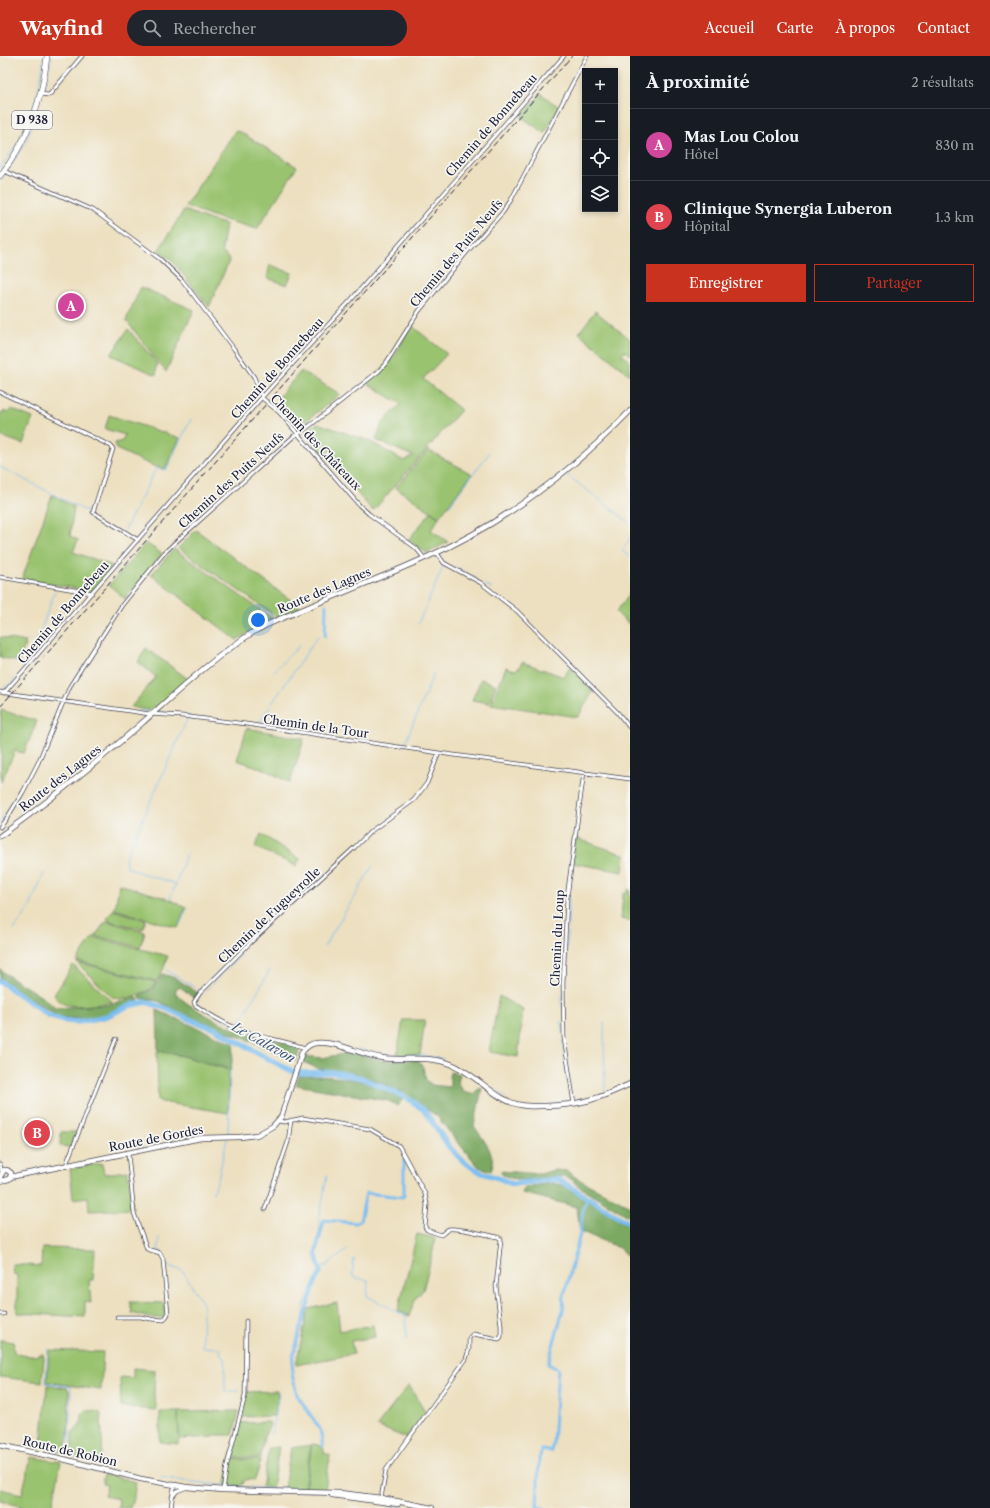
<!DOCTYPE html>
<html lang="fr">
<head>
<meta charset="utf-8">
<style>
  body { margin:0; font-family:"Libre Caslon Text",serif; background:#20242c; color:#f1f3f6 }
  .controls { position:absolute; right:12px; top:12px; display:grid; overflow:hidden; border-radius:0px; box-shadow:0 2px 6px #0003 }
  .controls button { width:36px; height:36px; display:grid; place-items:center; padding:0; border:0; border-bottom:1px solid #363941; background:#171b24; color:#f1f3f6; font:20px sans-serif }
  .you { position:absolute; left:258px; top:564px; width:14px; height:14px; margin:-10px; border:3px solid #fff; border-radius:50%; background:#1a73e8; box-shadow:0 0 0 6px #1a73e833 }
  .badge { display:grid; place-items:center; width:26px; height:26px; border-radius:50%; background:#c8321e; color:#fff; font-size:13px; font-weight:700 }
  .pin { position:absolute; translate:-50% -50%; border:2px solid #fff; box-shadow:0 1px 4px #0006 }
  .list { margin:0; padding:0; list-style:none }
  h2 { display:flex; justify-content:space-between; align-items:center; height:52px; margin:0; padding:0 16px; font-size:17px }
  h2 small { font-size:13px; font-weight:400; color:#9ea1a6 }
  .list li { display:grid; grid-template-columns:26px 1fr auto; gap:12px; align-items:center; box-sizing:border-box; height:72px; padding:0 16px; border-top:1px solid #363941 }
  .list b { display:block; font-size:15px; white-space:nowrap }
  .list p { margin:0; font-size:13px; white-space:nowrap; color:#9ea1a6 }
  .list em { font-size:13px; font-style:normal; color:#9ea1a6 }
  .actions { display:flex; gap:8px; padding:12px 16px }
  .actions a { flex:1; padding:9px 0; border:1px solid #c8321e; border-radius:0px; text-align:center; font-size:14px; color:#c8321e }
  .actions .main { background:#c8321e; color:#fff }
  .icon { flex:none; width:22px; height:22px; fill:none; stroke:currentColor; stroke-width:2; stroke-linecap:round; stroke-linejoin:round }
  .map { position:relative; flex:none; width:630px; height:1452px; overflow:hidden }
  header { display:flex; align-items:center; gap:24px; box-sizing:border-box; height:56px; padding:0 20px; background:#c8321e; color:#fff }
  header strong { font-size:19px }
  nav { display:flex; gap:22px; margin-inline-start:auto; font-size:14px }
  .search { width:280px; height:36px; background:#20242c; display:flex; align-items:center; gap:10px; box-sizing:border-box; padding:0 14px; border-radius:22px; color:#9ea1a6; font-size:15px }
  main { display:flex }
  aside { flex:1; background:#171b24 }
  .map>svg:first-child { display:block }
  .green { fill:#9ac370; stroke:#5e7256 }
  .forest { fill:#7ba962; stroke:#4e664e }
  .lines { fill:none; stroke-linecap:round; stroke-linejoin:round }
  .stream { stroke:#7abef1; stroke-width:1 }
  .canal { stroke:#7abef1; stroke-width:3 }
  .river { stroke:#7abef1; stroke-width:5.5 }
  .street-casing { stroke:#403e4f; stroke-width:4.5 }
  .secondary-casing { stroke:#403e4f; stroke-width:6 }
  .primary-casing { stroke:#403e4f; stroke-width:6 }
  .street { stroke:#fff; stroke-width:3 }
  .secondary { stroke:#fff; stroke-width:4.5 }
  .primary { stroke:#fff; stroke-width:5 }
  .rail { stroke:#22223b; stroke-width:1; stroke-dasharray:6 3; stroke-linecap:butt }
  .labels { text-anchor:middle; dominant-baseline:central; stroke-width:3.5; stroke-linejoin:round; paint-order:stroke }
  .shield { fill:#f6f6f2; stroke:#626272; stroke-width:1 }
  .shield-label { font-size:11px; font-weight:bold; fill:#22223b }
  .street-label { font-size:12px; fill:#22223b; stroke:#f6f6f2 }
  .water-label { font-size:13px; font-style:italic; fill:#41597b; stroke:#f6f6f2 }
</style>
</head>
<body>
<header>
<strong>Wayfind</strong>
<div class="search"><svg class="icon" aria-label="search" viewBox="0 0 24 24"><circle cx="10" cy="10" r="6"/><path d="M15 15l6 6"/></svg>Rechercher</div>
<nav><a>Accueil</a><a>Carte</a><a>À propos</a><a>Contact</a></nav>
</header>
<main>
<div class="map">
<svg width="630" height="1452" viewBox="0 0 630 1452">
  <rect width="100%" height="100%" fill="#f6f6f2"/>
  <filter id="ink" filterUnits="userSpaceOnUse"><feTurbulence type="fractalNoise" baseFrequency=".025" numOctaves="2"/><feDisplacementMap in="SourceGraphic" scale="8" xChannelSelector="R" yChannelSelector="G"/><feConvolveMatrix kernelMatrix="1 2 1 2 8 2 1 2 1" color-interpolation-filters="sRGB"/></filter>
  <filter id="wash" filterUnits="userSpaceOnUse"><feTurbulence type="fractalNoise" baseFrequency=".012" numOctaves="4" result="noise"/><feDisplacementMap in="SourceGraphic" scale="16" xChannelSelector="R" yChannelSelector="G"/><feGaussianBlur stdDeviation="0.9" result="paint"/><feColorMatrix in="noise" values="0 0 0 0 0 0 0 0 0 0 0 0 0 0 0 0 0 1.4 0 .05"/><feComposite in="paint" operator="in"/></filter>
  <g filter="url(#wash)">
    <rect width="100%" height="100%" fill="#ede0c0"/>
    <!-- green -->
    <path class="green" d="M541,38L559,51L545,77L521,61Z
      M235,75L240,76L297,111L257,173L218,162L185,150Z
      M184,154L210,164L226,168L222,193V196L230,203L209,251L170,202L158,195Z
      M270,209L292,217L287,229L267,222Z
      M141,231L194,254L166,316L126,264Z
      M595,255L630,283V299L625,295L622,299L630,305V319L579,277Z
      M411,269L447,298L423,323L461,354L373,455L305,378L317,367L369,385L404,405L413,400L376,384L382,368L401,348L367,327L396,298Z
      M128,273L157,307L156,319L111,299Z
      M301,315L340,338L305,366L295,368L276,344Z
      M11,353L33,362L23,388L0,380V357H3L4,355L8,357Z
      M109,359L180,382L165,413L153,410L116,393L115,387L122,385L125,379L105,373Z
      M428,394L472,418L439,461L396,432Z
      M52,439L74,451L70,480L78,484L73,496L113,510L92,535L22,523Z
      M431,456L439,462L431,474L448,486L427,497L408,484Z
      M196,474L300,551L278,562L178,492Z
      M146,487L162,498L125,543L109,529Z
      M174,493L272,562L237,584L151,519Z
      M630,537V569L616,556Z
      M0,581L26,586L19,606L0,601Z
      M146,592L188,623L152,655L131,651L156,621L138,606Z
      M522,606L564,621L570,611L593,635L578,661L491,648L506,611L515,614L519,612Z
      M481,623L496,629L489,647L472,644Z
      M1,654L37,665L24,697L15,695L1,726Z
      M247,672L304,683L290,727L266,714L237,704Z
      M261,778L300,803L296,810L255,791Z
      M575,782L625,799L623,816L572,807Z
      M119,828L169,843L186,852L178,872L114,853L116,848Z
      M627,834H630V865L621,863L623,837L627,838Z
      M113,854L146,864L143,873L109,865L107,863Z
      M106,865L145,876L140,891L95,880Z
      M93,881L168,900L161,919L156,925L77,905Z
      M76,906L156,926L150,933L135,940L120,943L112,941Z
      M73,909L113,946C102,948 74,952 64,948C60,946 57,942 54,939Z
      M499,940L523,954L518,1001L489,996Z
      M403,964H425L420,999H397Z
      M157,995L183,1000L229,1014L228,1057L162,1046L158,1044Z
      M61,1076H76L70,1091L60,1090Z
      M102,1107L104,1118L128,1115L133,1153L89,1155L88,1141L73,1143L70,1113Z
      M417,1178L435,1182L433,1195L423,1234L416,1242L409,1260L398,1255Z
      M42,1192L95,1193L93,1224H89L91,1247L85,1246V1261L17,1257V1219L13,1218L12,1208L41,1210Z
      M130,1246L165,1247V1260C156,1265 142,1260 132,1257Z
      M337,1247L340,1275L373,1269L375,1281L351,1285L354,1298L296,1309L308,1253Z
      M0,1284L14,1286L13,1293L15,1297C20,1299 27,1300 33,1300C37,1300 39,1298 43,1298L44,1302L42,1326L0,1321Z
      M49,1294L103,1296L101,1334L47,1326Z
      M133,1312L155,1314L154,1339L157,1354L121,1351L120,1321L133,1322Z
      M47,1329L67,1332L69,1334L68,1380L65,1393L62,1395L41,1389Z
      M409,1329L425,1356L406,1382L377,1370Z
      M277,1335L278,1342L274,1360L241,1361L246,1336Z
      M86,1354L99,1356L101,1358C101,1370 105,1398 99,1406L71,1400L69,1396L72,1390V1377C77,1371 83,1368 82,1358Z
      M239,1355L233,1379H214V1381L179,1383L178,1388L160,1386V1356H178L179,1381L178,1356Z
      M269,1366L270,1369L264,1381L260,1402H231L240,1367Z
      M312,1388L319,1389L324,1393V1397L330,1399L325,1433L323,1434L305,1433Z
      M311,1389L304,1433L284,1432L291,1392Z
      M279,1391L272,1432L262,1431L269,1392Z
      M31,1401L61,1406L52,1452H20V1450L0,1445V1433L22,1438Z
      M230,1403L260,1404L259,1412L255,1424L248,1423L244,1425L243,1428L240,1430L226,1428Z
      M104,1418L136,1426L133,1447L131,1448L130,1452H118L119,1443L104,1440L107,1429L102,1428Z"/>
    <!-- forest -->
    <path class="forest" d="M0,913C17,928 39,936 55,952L107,949L137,941L139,944L103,960L81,963L59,961L22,938L0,922Z
      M163,918L175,922L198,937L195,942L180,931L175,935C179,947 231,973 243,976C262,981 283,984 300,993L296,1005L251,985L187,960L158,945L140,942V939L151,934Z
      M157,954L234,988L231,1014L184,1000L158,994Z
      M353,996L383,1005L418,1004L423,1011L426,1024L432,1029L450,1031V1016L460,1018L458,1027L464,1036L473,1038L480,1032L482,1033L474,1070C482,1082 498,1100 491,1115L479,1111L454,1082L437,1060L402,1037L384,1028L356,1018L319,1013L303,1006L305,1000L322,1002Z
      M299,1020C327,1020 355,1021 381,1031C389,1034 396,1039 403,1043L397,1050L389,1045L296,1029Z
      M554,1114L567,1115L578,1123L630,1150V1161L580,1131L571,1123L563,1120L522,1124L511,1122L503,1119L500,1115L540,1118Z
      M553,1127L565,1130L630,1171V1204L619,1192L580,1175L577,1151L522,1137L525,1131Z"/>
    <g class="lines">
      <!-- stream -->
      <path class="stream" d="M43,37L50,8L51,0
        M0,112C4,106 9,100 13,94C31,67 41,32 44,0
        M8,115L27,84L32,70
        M0,125L6,117
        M0,411L88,456
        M566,418L630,467
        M449,450L489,397
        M125,474L156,412L166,414L191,363
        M630,482L622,495L630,501
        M455,511L475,522
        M486,529L491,532
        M418,568L444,509
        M29,584L37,585L55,535
        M274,615L300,589
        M0,634L11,627L15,622
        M139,655L152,656
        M157,656L176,658
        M258,668L318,580
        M404,690L434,617
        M0,767L19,738
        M176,828L187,796
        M170,842L176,828L144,818L127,811L125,803L189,659H187
        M180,868L187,852
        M14,874L30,851L44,817
        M324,891L373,810
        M166,914L199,934L223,912
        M565,934L569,839
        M562,939V951
        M562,965V977
        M604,967L605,1036
        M234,969L197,948V943L241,899
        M238,969L270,914
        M563,985L571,1044L570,1047
        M358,993L385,999L424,1000L444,1003
        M488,1029L505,1041
        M228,1080L230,1015
        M213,1137L218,1123L227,1083
        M159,1182L158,1193L162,1196L163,1200
        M354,1203L352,1220L356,1222L368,1224L367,1240L406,1260V1284
        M164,1205L166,1209L183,1215L203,1248L202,1291L220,1292L221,1299L225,1302V1335H239
        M319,1211L326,1210L347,1194
        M304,1251L319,1215L314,1198L321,1167L319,1164L327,1119
        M48,1293L46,1324V1327L71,1331L69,1390L63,1399
        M271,1378L279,1337
        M160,1421L183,1425L241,1431L333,1435
        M389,1449L408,1452"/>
      <!-- canal -->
      <path class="canal" d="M325,580L326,549
        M323,1390L320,1373L297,1339L292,1318L293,1302L301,1270L315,1228L321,1216L316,1197L324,1164L356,1167L360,1165L366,1137L403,1141L404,1139V1104
        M544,1452L537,1451L539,1403L542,1394L551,1395L553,1388L558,1313L548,1308L563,1254L564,1239L580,1178L583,1152L588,1141"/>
      <!-- river -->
      <path class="river" d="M0,925L48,959L66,965L78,966L107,960L128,950L146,946L165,952L196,966L216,973L261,999L292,1015L301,1017L333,1016L362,1022L407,1042L424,1054L449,1091L464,1106L482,1117L501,1123L512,1128L558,1123L630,1168"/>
    </g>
  </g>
  <g filter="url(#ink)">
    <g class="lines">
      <defs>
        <path id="street" d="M40,38L48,39L50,38L82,0
          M4,115L93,154L160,203L182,224L234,293L254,321L262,342L279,356L359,449L369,458L416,492L424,502
          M0,336L111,390L113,393L93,456L138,484
          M437,497L444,507L481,527L517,555L618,657L630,672
          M0,521L92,537
          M0,636L150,658L182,660L246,668L439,697L630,723
          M4,637L263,340L351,244L564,0
          M0,771L7,762L23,736L38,707L70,630L122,549L164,497L180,482L294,380L303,375L379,315L386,307L419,255L466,197L503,156L511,144L587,0
          M305,992C284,984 260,982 239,973C223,968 209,958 195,949L194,946L200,937L251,886L354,792L371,775L414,744L427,727L439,697
          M574,1048L564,982L563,928L567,841L584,716
          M279,1065L284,1066L303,1062L370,1073L399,1090L425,1138L427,1149L425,1171L427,1174L441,1179C444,1177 446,1174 449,1173C456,1171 488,1179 498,1181L501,1183L496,1230L501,1269V1281L499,1283L473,1278L469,1282V1293L466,1303L386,1414L381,1442
          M0,1108L2,1117
          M67,1110V1106L116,983
          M265,1153L288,1086L291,1064
          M0,1258H4
          M117,1261H141L151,1263L164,1264L168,1258L163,1203L160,1197L147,1193L134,1157L128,1098
          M223,1434L227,1409L245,1340L246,1265
          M172,1441L177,1435L185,1432
          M171,1452L173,1436L175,1429H177"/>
        <path id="secondary" d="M0,780C50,745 96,707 142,667C178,635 214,601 255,575C272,565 293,558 311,550C349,534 387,519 425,502C503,468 571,416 630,355
          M0,1121L4,1114H7L11,1117V1120L9,1123L0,1125
          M10,1121L201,1082L240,1081L257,1079L273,1070L281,1061L302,996C306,991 310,987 317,987C337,985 361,999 382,1002C405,1005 428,999 451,1008C475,1017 497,1046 521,1049C529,1051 538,1050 546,1050C580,1049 599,1043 630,1028
          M0,1389L63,1403L141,1423L186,1431L223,1434L340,1437L381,1442L432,1452
          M332,1439L398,1448"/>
        <path id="primary" d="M0,120C27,86 43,43 47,0"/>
      </defs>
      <!-- street casing -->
      <use href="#street" class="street-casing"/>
      <!-- secondary casing -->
      <use href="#secondary" class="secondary-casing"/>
      <!-- primary casing -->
      <use href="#primary" class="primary-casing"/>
      <!-- street -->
      <use href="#street" class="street"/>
      <!-- secondary -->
      <use href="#secondary" class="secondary"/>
      <!-- primary -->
      <use href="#primary" class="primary"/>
      <!-- rail -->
      <path class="rail" d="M0,651L572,0"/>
    </g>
  </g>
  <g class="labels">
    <!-- shield labels -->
    <rect class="shield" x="12" y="55" width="40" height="18" rx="3"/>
    <g class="shield-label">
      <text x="32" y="64">D 938</text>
    </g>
    <!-- street labels -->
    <g class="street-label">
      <text transform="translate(491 69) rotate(-49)">Chemin de Bonnebeau</text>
      <text transform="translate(456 197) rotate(-50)">Chemin des Puits Neufs</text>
      <text transform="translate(277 312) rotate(-48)">Chemin de Bonnebeau</text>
      <text transform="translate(316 386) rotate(47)">Chemin des Châteaux</text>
      <text transform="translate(231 424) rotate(-42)">Chemin des Puits Neufs</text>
      <text transform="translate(324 534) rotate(-23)">Route des Lagnes</text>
      <text transform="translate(63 556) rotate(-49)">Chemin de Bonnebeau</text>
      <text transform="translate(316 670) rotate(8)">Chemin de la Tour</text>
      <text transform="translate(60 722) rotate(-38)">Route des Lagnes</text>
      <text transform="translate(269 859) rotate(-43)">Chemin de Fugueyrolle</text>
      <text transform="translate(557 882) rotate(-87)">Chemin du Loup</text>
      <text transform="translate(156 1082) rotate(-11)">Route de Gordes</text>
      <text transform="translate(70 1395) rotate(13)">Route de Robion</text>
    </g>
    <!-- water labels -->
    <g class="water-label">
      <text transform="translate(264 986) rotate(29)">Le Calavon</text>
    </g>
  </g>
</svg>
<div class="controls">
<button>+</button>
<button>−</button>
<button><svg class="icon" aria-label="locate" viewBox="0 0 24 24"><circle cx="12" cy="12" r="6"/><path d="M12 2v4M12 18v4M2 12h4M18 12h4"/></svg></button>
<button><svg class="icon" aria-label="layers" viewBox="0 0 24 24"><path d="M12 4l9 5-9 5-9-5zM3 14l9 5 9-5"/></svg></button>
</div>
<div class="you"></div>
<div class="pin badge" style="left:71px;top:250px;background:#d1479c">A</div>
<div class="pin badge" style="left:37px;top:1077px;background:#e0444e">B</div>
</div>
<aside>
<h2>À proximité<small>2 résultats</small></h2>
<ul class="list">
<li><span class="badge" style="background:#d1479c">A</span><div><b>Mas Lou Colou</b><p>Hôtel</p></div><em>830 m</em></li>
<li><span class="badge" style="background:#e0444e">B</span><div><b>Clinique Synergia Luberon</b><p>Hôpital</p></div><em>1.3 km</em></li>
</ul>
<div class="actions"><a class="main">Enregistrer</a><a>Partager</a></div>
</aside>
</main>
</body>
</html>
